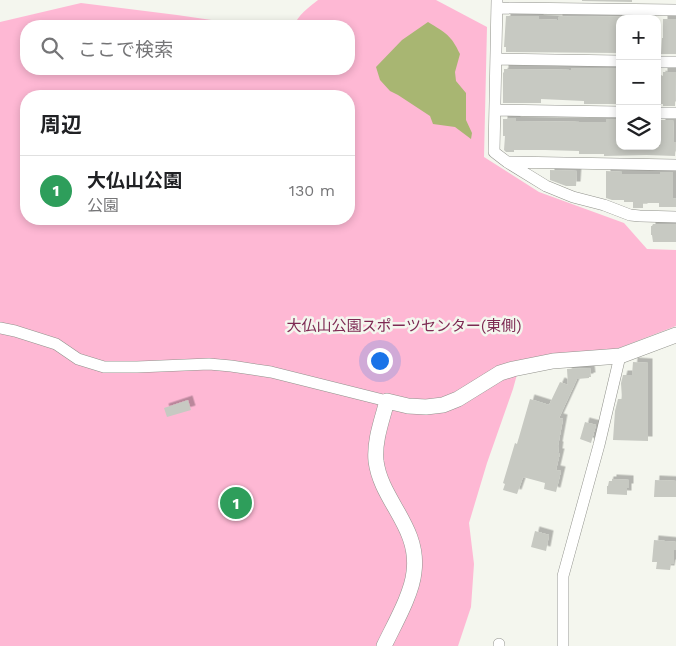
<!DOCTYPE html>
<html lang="ja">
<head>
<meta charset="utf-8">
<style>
  body { margin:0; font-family:"Work Sans","Noto Sans JP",sans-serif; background:#f6f6f6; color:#202124 }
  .controls { position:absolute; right:15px; top:15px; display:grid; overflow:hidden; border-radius:10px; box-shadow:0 2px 8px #0003 }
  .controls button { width:45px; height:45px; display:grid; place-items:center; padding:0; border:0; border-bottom:1px solid #e0e0e0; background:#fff; color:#202124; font:25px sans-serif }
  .you { position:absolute; left:379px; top:360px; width:18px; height:18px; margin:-12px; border:4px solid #fff; border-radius:50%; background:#1a73e8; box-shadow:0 0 0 8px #1a73e833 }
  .badge { display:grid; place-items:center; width:32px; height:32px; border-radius:50%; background:#be397d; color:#fff; font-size:16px; font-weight:700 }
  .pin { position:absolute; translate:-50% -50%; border:2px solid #fff; box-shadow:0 1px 5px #0006 }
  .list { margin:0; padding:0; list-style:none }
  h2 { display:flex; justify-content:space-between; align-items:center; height:65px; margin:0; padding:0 20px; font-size:21px }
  h2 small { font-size:16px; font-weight:400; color:#757577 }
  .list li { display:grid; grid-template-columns:32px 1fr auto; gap:15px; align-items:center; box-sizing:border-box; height:70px; padding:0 20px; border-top:1px solid #e0e0e0 }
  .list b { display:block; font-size:19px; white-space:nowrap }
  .list p { margin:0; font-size:16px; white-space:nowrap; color:#757577 }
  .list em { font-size:16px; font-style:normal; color:#757577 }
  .icon { flex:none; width:28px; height:28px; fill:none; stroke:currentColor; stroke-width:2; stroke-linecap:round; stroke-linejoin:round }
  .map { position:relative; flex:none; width:676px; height:646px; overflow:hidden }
  .search { position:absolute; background:#fff; box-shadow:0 2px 8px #0003; left:20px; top:20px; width:335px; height:55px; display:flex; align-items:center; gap:12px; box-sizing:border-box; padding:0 18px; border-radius:20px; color:#757577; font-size:19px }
  .panel { position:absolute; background:#fff; box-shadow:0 2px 8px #0003; left:20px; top:90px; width:335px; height:135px; border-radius:20px }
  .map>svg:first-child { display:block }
  .green { fill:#feb8d4; fill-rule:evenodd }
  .water { fill:#a8b672 }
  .building { fill:#c7c9c2; filter:url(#shadow) }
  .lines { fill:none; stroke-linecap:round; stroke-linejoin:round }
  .minor-casing { stroke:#91928c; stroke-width:12 }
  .tertiary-casing { stroke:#91928c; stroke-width:16 }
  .minor { stroke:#fff; stroke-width:11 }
  .tertiary { stroke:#fff; stroke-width:15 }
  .labels { text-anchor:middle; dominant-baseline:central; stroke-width:5; stroke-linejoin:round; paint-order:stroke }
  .park-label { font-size:15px; fill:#7d2a53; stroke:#f4f6ee }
</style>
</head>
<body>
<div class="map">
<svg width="676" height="646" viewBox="0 0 676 646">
  <defs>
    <filter id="shadow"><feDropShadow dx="4.5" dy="-4.5" stdDeviation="0" flood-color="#0004"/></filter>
  </defs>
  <rect width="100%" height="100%" fill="#f4f6ee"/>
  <!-- green -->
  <path class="green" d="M318,0H436L487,27L484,157L539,192L624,223L647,249L676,250V326L619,348L605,351L551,354L521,360L513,389L487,463L469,523L474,564L471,607L458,646H0V22L81,3L177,15L253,26H26V69H349V26H294C298,15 309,7 318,0ZM26,96H349V219H26Z"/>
  <!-- water -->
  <path class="water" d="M428,22C446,33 451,35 460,54L455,72L456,81L466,93V120L472,133L471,139L455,127L433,124L430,116L398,95L390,91L380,80L376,67L402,40Z"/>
  <!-- building -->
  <path class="building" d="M582,0H632V2L582,1Z
    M506,16H539V19L558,20V17L582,16L632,17V19H620L619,53L506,52V47H504Z
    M663,19H676V54H661L662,38H663Z
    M571,68H619L620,104L616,103V104H584V101L541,99V103H503V73L504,72V69L571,70Z
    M663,72H676L675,106H663V104H660L661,75L663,76Z
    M508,118H516V121L580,122H606V119H616V121H617V140H620V146H660L661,120H673L674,142H676L675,156L647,155L604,156V154H579V151L545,150H514V152H506L504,150L505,136H503V119H508Z
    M550,170L577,171L576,186H566L550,180Z
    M606,171L622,172V174H660V172H673V198L676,199V207H659V203H643V208H633V202H624V200H612L606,198Z
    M653,224H676V242H653L652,235H651V226H652Z
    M633,362L648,363V441L613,440L615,411L618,399H622L621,383L623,375H632Z
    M590,368L591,377H589V378L577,379L559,418L563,419L558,446H559L558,453H560L556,470L561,471L556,492L544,489L545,483L523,477L517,494L503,490L505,484L503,483L515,443L517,444L530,399L549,405L560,382L568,385L567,369Z
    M188,400L191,410L167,417L164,408Z
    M585,422L596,425L591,443L580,439Z
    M612,479L629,480V488H627V495L607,494V486H608L609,481H612Z
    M655,480L676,481V497H654Z
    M535,531L549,535L546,551L531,547Z
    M654,540L676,542V550H674V564H671L670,570L656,569L657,562H652Z"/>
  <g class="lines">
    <defs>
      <path id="minor" d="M497,0L494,152L507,162L546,186L573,197L604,205L630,215L640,216L676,217
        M497,8L676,10
        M496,59L620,61
        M657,62H676
        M496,110L620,112
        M657,113H676
        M509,162L676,165
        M0,328L15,331L56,344L78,359L104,367H137L209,364L231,366L271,372L387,401
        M499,646V644
        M563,646V576L599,445L620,356"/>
      <path id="tertiary" d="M384,646C394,625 412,594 414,572C420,527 381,501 376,461C374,441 382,420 387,401L408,406L426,407L443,405L458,399L500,373L513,369L553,361L620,356L676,335"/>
    </defs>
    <!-- minor casing -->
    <use href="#minor" class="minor-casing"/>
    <!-- tertiary casing -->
    <use href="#tertiary" class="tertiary-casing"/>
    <!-- minor -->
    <use href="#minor" class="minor"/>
    <!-- tertiary -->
    <use href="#tertiary" class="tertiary"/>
  </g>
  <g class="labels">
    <!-- park labels -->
    <g class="park-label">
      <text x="404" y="326">大仏山公園スポーツセンター(東側)</text>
    </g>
  </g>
</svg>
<div class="controls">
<button>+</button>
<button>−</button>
<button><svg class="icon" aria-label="layers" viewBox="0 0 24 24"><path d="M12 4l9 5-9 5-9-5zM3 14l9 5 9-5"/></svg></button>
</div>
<div class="you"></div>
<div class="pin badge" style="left:236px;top:503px;background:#2e9e5b">1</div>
<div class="search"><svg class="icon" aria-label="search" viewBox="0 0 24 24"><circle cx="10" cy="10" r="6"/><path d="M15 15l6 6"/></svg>ここで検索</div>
<section class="panel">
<h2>周辺<small></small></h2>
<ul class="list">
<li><span class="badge" style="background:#2e9e5b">1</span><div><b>大仏山公園</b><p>公園</p></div><em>130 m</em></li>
</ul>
</section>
</div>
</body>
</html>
